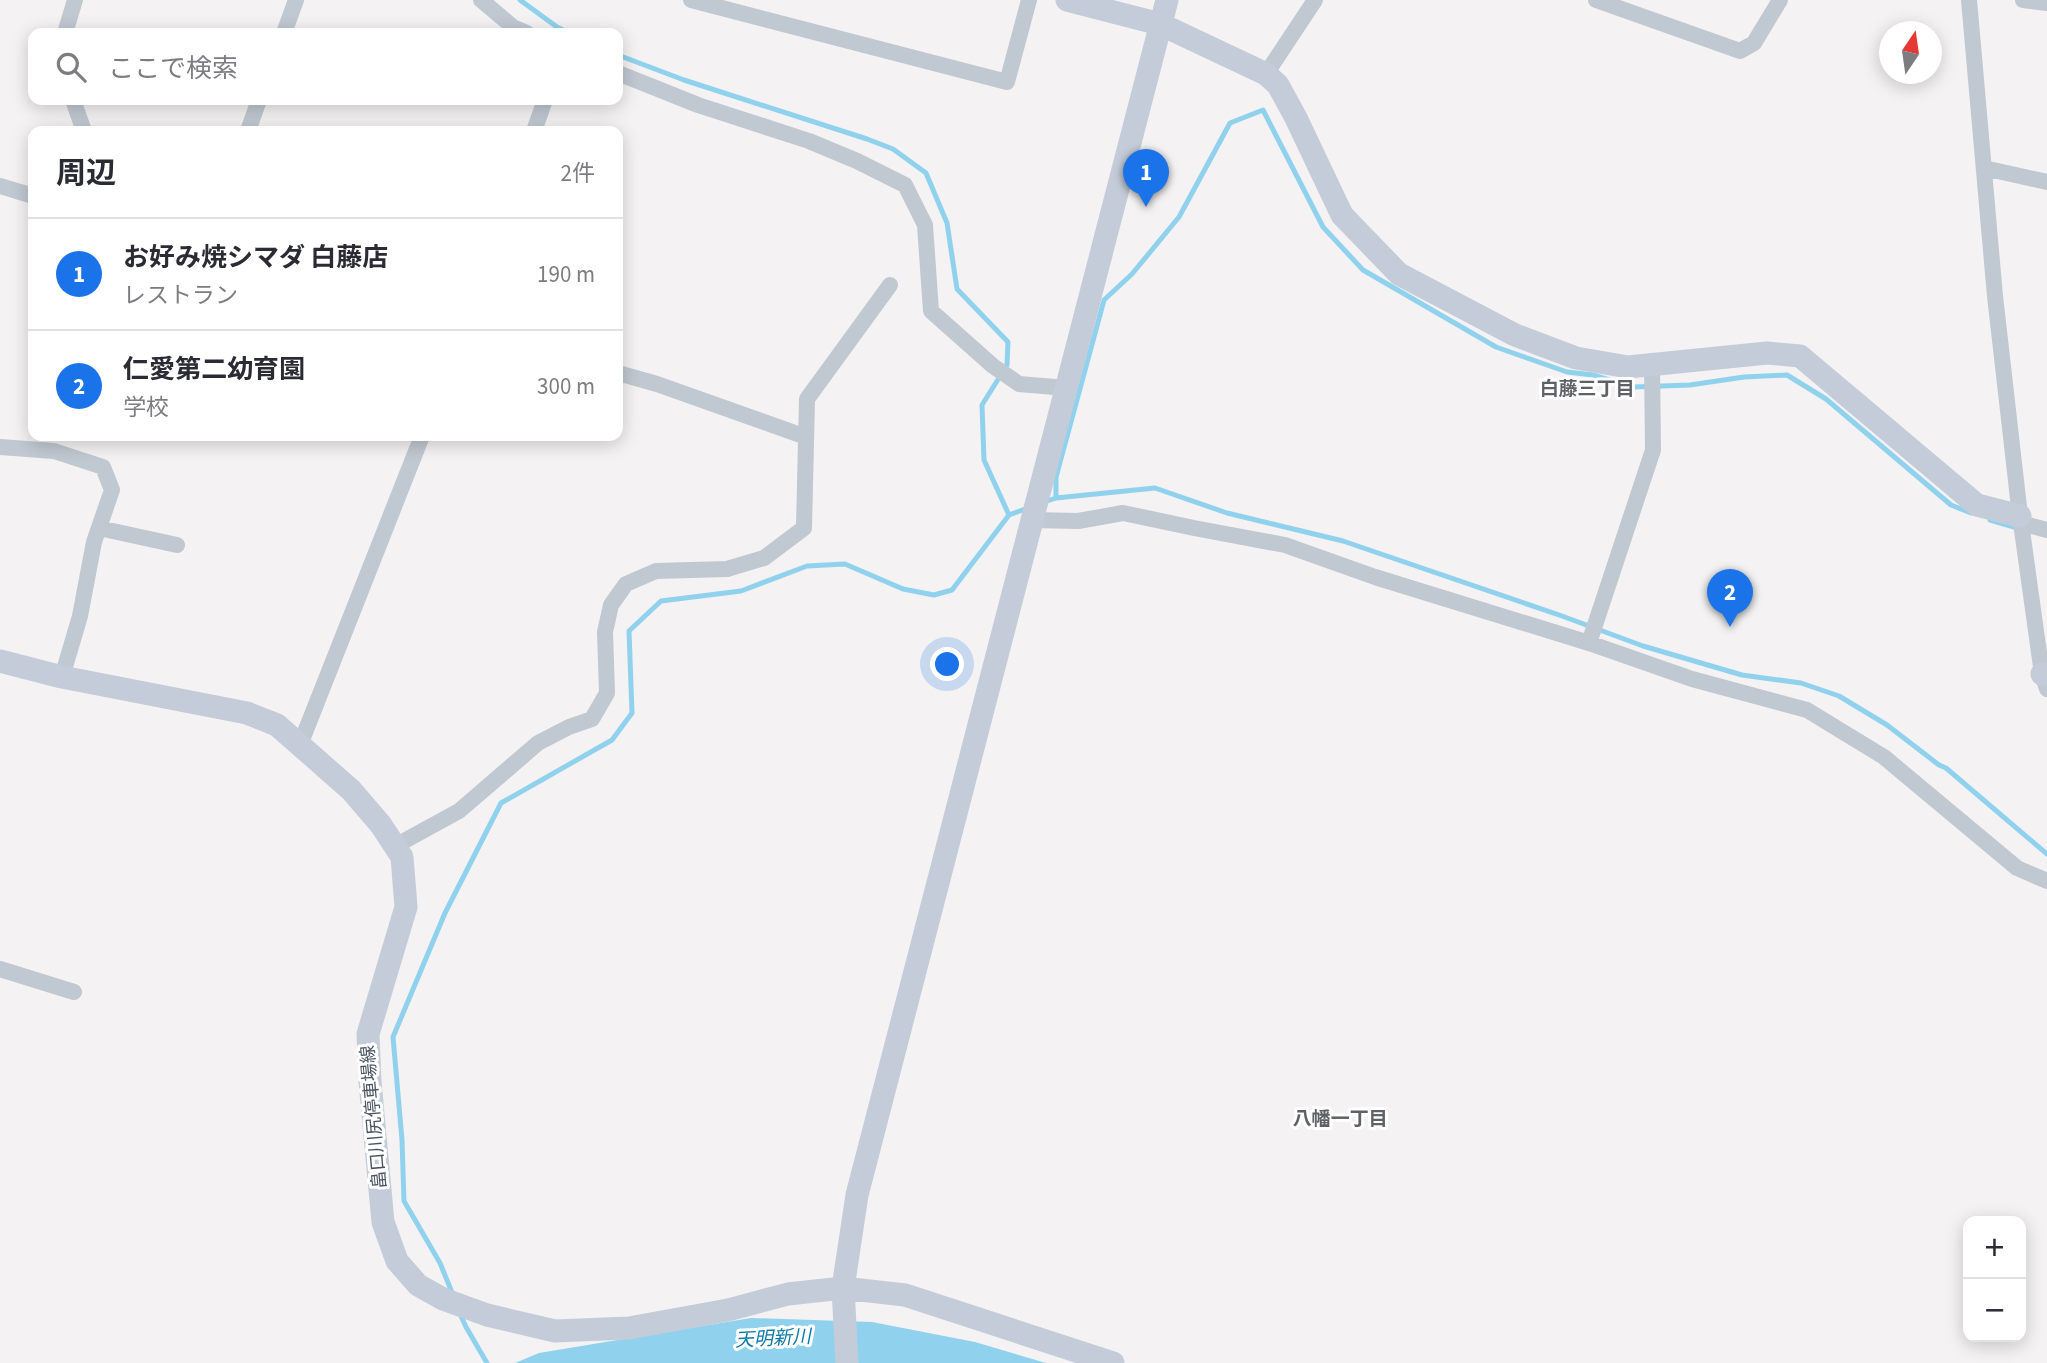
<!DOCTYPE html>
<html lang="ja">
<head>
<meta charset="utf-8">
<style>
  body { margin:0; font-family:"Source Sans 3","Noto Sans JP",sans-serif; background:#f7f7f7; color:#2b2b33 }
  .controls { position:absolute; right:21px; bottom:21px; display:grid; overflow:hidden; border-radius:14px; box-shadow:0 4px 18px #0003 }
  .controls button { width:63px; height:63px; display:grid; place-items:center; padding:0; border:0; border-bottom:2px solid #e1e1e2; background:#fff; color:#2b2b33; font:35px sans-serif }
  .compass { position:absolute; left:1879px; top:21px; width:63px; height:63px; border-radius:50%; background:#fff; box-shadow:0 4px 18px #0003; rotate:13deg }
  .you { position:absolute; left:948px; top:665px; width:24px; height:24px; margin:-18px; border:5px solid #fff; border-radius:50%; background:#1a73e8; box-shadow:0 0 0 10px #1a73e833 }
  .badge { display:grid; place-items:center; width:46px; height:46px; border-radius:50%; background:#1a73e8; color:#fff; font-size:23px; font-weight:700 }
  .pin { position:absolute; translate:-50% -58px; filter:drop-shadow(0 2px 4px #0008) }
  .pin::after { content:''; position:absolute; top:37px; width:24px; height:21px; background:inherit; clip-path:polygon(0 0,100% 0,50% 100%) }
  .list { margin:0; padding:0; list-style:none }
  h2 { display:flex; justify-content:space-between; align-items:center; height:91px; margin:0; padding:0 28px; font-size:30px }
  h2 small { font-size:23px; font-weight:400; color:#7c7c81 }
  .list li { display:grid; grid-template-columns:46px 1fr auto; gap:21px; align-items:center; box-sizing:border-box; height:112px; padding:0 28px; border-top:2px solid #e1e1e2 }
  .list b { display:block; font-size:26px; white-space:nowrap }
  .list p { margin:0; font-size:23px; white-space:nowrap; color:#7c7c81 }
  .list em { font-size:23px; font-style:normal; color:#7c7c81 }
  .icon { flex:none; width:38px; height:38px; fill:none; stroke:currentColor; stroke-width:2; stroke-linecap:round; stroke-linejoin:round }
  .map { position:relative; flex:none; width:2047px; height:1363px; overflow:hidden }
  .search { position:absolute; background:#fff; box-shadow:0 4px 18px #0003; left:28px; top:28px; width:595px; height:77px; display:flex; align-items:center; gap:18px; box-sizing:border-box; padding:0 24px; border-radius:14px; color:#7c7c81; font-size:26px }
  .panel { position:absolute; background:#fff; box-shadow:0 4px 18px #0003; left:28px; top:126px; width:595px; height:315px; border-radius:14px }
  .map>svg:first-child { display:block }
  .water { fill:#90d2ed }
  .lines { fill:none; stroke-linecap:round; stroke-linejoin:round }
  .stream { stroke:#90d2ed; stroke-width:5 }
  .street { stroke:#c0c8d1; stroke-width:16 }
  .secondary { stroke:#c3ccd8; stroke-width:23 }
  .labels { text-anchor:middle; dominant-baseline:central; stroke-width:6; stroke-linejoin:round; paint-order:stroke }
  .street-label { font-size:18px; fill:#4a5460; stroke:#fff }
  .neighbourhood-label { font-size:19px; font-weight:bold; fill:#5e6267; stroke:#fff }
  .water-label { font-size:19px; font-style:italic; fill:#0c7aa9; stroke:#fff }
</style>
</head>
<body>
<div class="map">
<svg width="2047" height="1363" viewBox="0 0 2047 1363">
  <rect width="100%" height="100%" fill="#f4f2f2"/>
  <!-- water -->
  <path class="water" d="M751,1318L872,1322L975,1342L1046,1363H515L539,1353Z"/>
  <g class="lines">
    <!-- stream -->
    <path class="stream" d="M520,0L557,27L570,33
      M618,55L684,80L867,139L893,149L926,173L947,223L957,289L1008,342L1007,365L982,405L984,460L1009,515
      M1056,498V477L1104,300L1132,274L1179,217L1230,123L1263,110L1323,227L1363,270L1496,347L1567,372L1593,375L1633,387L1690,385L1744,377L1787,375L1826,399L1951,505L1971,513
      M1044,502L1056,498L1155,488L1227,513L1343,541L1562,616L1643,646L1742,675L1801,683L1839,696L1887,725L1939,765L1946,768L2047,854
      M1990,520L2021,529
      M453,1295L440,1263L404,1201L402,1140L393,1037L445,913L501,803L612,740L632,713L629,631L661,601L741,591L807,566L845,564L903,589L934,595L952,590L1009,515L1028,508
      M460,1314L466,1327L487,1363"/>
    <!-- street -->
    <path class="street" d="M481,0L513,27L527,33
      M691,0L1007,82L1029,0
      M1596,0L1740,51L1754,43L1780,0
      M1969,0L1995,296L2020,516L2042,674L2047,689
      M2023,0L2047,3
      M65,33L75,0
      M284,33L296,0
      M618,73L698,105L809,141L857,161L905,185L925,225L931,311L993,366L1019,384L1067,388
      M1266,74L1315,0
      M73,100L84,131
      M248,131L259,100
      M534,131L545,100
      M1984,168L2047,182
      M0,186L33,196
      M618,373L657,384L806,437
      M0,447L54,451L103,467L112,490L94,542L80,616L62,677
      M1032,520L1078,521L1123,513L1194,528L1285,545L1375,577L1589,643L1692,679L1807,710L1884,757L2017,868L2047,881
      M2021,523L2047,530
      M99,528L177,545
      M1589,643L1653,450L1652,365
      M300,745L422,436
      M395,846L459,811L538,743L569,727L592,719L607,693L605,632L611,605L626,584L656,571L727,569L764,558L804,528L807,399L890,285
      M0,969L74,992"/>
    <!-- secondary -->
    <path class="secondary" d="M1067,0L1160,24L1266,74L1278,85L1296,118L1342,215L1399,274L1515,335L1576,358L1628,367L1767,353L1800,356L1977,505L2020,516
      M0,661L62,677L247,713L277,725L351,790L381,825L402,857L406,907L368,1034L370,1082L383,1222L397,1261L418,1285L443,1299L487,1315L555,1331L629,1328L728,1310L788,1294L843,1288L847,1363
      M2042,674H2047
      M1113,1363L905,1295L843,1288L857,1195L1167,0"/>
  </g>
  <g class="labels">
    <!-- street labels -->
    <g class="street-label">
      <text transform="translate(374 1117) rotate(-95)">畠口川尻停車場線</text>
    </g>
    <!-- neighbourhood labels -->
    <g class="neighbourhood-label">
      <text x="1587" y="389">白藤三丁目</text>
      <text x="1340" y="1119">八幡一丁目</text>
    </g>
    <!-- water labels -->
    <g class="water-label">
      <text transform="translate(773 1339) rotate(-3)">天明新川</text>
    </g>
  </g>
</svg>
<div class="controls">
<button>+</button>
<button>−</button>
</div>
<svg class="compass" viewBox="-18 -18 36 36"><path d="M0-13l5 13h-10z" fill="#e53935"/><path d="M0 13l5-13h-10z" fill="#7c7c81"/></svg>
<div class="you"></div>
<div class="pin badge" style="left:1146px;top:207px">1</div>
<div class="pin badge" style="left:1730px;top:627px">2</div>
<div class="search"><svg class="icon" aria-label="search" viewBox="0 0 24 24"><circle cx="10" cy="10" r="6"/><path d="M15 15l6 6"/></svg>ここで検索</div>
<section class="panel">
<h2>周辺<small>2件</small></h2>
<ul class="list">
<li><span class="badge">1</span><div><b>お好み焼シマダ 白藤店</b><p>レストラン</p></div><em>190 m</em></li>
<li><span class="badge">2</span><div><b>仁愛第二幼育園</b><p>学校</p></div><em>300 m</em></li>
</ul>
</section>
</div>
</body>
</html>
